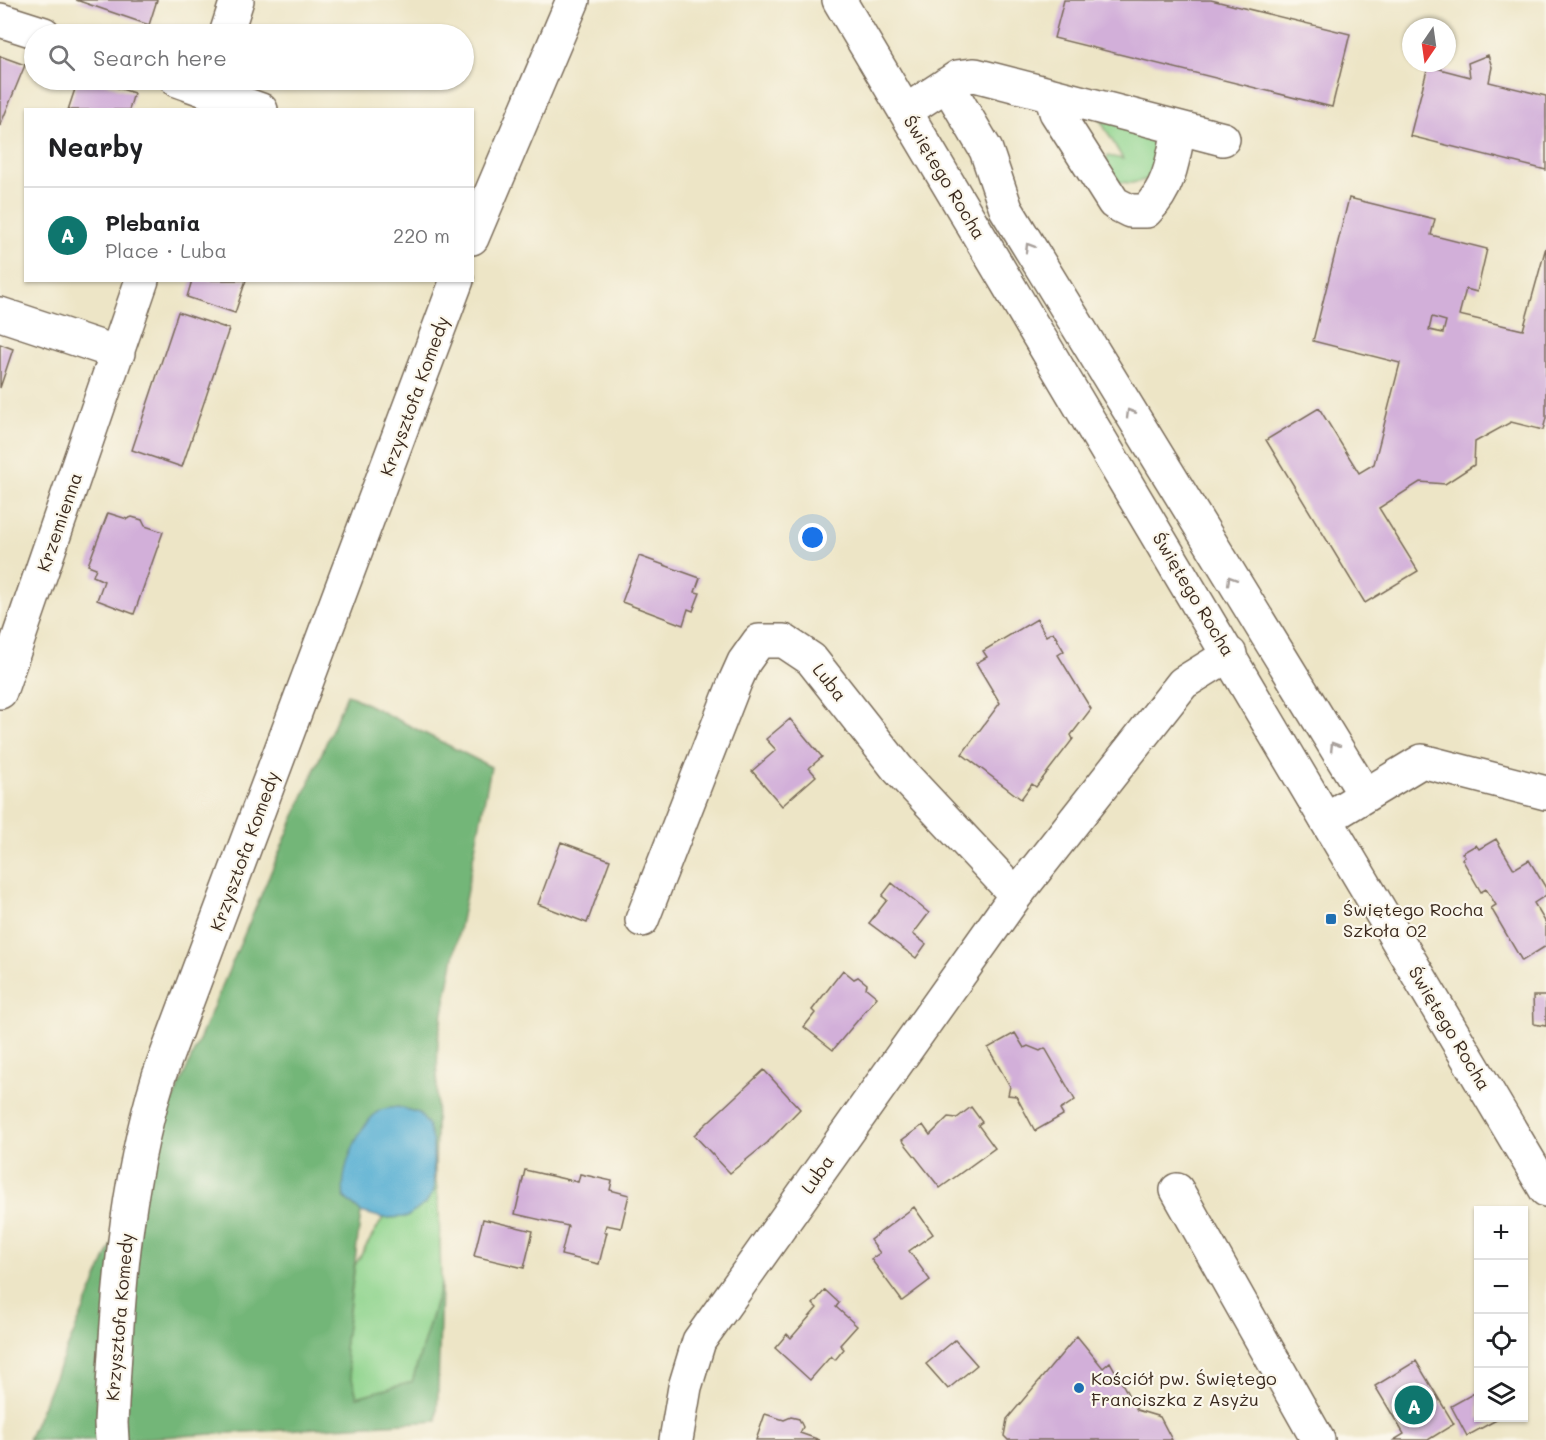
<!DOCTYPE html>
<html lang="en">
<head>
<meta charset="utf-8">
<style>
  body { margin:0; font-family:Mali,sans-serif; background:#f2f2f2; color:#202124 }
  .controls { position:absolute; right:18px; bottom:18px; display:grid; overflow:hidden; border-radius:0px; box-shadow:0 2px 4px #0004 }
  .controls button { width:54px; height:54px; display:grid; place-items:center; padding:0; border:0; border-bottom:2px solid #e0e0e0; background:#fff; color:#202124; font:30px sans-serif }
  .compass { position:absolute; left:1402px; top:18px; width:54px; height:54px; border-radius:50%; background:#fff; box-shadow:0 2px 4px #0004; rotate:193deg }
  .you { position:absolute; left:813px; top:538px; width:21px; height:21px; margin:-15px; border:4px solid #fff; border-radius:50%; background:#1a73e8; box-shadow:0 0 0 9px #1a73e833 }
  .badge { display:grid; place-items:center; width:39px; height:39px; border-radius:50%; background:#0f766e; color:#fff; font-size:20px; font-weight:700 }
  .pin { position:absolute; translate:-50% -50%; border:3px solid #fff; box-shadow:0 2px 6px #0006 }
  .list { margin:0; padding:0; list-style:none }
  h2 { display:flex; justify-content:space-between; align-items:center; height:78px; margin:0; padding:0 24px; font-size:26px }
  h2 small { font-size:20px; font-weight:400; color:#757577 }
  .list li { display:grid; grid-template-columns:39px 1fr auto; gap:18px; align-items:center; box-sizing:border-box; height:96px; padding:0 24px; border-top:2px solid #e0e0e0 }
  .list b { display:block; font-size:22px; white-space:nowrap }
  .list p { margin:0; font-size:20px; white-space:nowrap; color:#757577 }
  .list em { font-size:20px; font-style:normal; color:#757577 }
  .icon { flex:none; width:33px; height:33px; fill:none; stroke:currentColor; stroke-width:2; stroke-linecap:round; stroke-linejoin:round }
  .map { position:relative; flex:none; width:1546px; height:1440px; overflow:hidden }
  .search { position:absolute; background:#fff; box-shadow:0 2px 4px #0004; left:24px; top:24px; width:450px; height:66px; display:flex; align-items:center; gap:15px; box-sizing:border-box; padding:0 21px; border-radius:33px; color:#757577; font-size:22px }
  .panel { position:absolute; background:#fff; box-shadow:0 2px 4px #0004; left:24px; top:108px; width:450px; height:174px; border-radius:0px }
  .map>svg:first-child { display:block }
  .green { fill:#8fd48d; stroke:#657f56; stroke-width:1.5 }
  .forest { fill:#73b678; stroke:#57704b; stroke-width:1.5 }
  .water { fill:#55aed2; stroke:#486c78; stroke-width:1.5 }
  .building { fill:#d2afd9; fill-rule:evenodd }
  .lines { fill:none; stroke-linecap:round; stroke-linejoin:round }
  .minor-casing { stroke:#796b59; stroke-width:36 }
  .major-casing { stroke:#796b59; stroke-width:36 }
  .minor { stroke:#fff; stroke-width:33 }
  .major { stroke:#fff; stroke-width:33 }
  .oneway { stroke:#a79f9a }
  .poi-dot { fill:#1f6fb2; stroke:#fbf7ec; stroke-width:2 }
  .labels { text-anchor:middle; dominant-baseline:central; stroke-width:4.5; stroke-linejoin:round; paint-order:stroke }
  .street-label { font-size:18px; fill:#3b2a1e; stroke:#fbf7ec }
  .poi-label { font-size:18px; fill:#3b2a1e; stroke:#fbf7ec; text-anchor:start }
</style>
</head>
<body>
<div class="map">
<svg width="1546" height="1440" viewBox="0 0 1546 1440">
  <rect width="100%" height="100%" fill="#fbf7ec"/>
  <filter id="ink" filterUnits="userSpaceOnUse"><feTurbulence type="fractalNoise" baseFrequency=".0167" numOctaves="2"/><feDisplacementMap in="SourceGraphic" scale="12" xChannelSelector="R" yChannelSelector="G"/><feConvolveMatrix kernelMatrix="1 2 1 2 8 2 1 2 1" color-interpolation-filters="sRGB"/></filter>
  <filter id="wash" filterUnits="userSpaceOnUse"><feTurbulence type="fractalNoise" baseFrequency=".008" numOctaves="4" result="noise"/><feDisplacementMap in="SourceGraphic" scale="24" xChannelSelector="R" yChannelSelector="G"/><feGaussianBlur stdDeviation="1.35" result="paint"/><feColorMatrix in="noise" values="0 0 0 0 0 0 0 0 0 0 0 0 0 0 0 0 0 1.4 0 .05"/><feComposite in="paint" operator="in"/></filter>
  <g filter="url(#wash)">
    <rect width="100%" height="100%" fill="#ede5c6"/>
    <!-- green -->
    <path class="green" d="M1100,120L1157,134L1162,145L1149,179L1132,183L1118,182L1105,162L1108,156L1123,159Z
      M435,1173L439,1207L441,1284L412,1383L357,1397L344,1349L355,1265L383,1218L407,1217L434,1191Z"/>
    <!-- forest -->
    <path class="forest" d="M347,694L491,767L438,1038L435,1173L433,1144L378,1111C354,1139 348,1162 344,1197L361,1212L344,1349L357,1397L412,1382L441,1284L437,1421L112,1440H28Z"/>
    <!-- water -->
    <path class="water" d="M398,1107L419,1113L428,1125L433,1144L434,1191L426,1203L407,1217L383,1218L361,1212L344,1197C340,1171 356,1131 376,1113C381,1108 392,1108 398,1107Z"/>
    <g id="blocks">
      <!-- building -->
      <path class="building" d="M76,0H157L149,25Z
        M1064,0H1211L1350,34L1332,107L1054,38Z
        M1488,55L1492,67L1489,82L1546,96V170L1410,136L1428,66L1470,77L1468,63Z
        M0,56L25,65L0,126Z
        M78,80H93L134,93L129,110H68Z
        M1349,198L1435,219L1431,235L1487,249L1477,292L1466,289L1459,315L1523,330L1546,247V418L1543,430L1511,422L1475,442L1474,465L1445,484L1420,482L1379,508L1418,571L1365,603L1266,440L1319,408L1359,473L1374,464L1400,363L1313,341ZM1432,317L1446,321L1443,333L1429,330Z
        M192,280H246L235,313L187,297Z
        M178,312L229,329L182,467L132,450Z
        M0,344L13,349L0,388Z
        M108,513L127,519L132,517L142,520L145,526L163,532L134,614L97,600L104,581L93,576L96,568L88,565Z
        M639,556L700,578L695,592L700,593L693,611L688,609L683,625L622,602Z
        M1037,619L1046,636L1053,632L1064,651L1058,655L1091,709L1071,735L1073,739L1036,787L1032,784L1021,799L962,754L1000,703L976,663L987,657L983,651Z
        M790,719L822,757L809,768L816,776L782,806L752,771L776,750L766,739Z
        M1496,839L1514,869L1529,860L1546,888V895L1534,903L1546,923V946L1522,961L1491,908L1496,905L1486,889L1481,892L1462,859L1465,857L1462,853L1476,845L1479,849Z
        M561,842L610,860L587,923L538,904Z
        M892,883L929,913L913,934L926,944L916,958L869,923L887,900L882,896Z
        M843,970L854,979L858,977L867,984L866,988L877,997L833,1050L804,1027L815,1013L812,1010Z
        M1533,996H1546V1026L1534,1024Z
        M1015,1033L1024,1048L1028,1046L1040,1051L1045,1048L1075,1100L1060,1110L1063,1115L1035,1131L1016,1096L1008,1095L1010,1086L988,1048Z
        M764,1070L800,1109L767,1143L730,1173L694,1135Z
        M971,1107L982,1122L978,1125L995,1148L940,1188L902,1140L923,1125L930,1135L948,1117L957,1118Z
        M525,1170L578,1182L580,1174L612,1181L610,1190L629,1195L621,1228L606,1225L604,1232H607L599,1264L561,1255L568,1226L515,1214Z
        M914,1207L933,1234L909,1251L930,1280L902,1301L871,1259L880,1253L870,1240Z
        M483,1219L533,1231L524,1268L474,1256Z
        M825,1290L839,1303L836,1307L857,1326L840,1345L844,1349L835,1360L831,1356L810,1380L775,1348L787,1334L791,1338L817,1308L813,1304Z
        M1077,1336L1103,1368L1110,1362L1137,1410L1160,1417L1172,1440H1008L1004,1436L1007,1419Z
        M955,1340L977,1365L948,1389L926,1364Z
        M1416,1361L1454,1424L1428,1440H1394L1404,1434L1375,1386Z
        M1478,1391V1418H1500L1467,1436L1451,1406Z
        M765,1414L784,1420L791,1417L799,1419L803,1427L800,1433L820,1440H756Z"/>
    </g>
  </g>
  <g filter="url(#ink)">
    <use href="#blocks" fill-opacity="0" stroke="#796b59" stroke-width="1.5"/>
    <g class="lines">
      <defs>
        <path id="minor" d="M0,20L44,34
          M226,34L237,0
          M177,80L261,110
          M947,84L986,150L1006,209L1365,795
          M1051,95L1056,112L1114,203L1130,211H1146C1170,187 1173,160 1179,128
          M906,111L958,77L975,75L1223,139
          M472,238L573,0
          M0,314L118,353
          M0,692L142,280
          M1326,819L1422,761L1546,793
          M642,920L735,682L744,662L759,641H784L811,659L897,768L1016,895
          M1177,1190L1318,1440
          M112,1440L111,1423C117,1305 124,1189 159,1076L457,280
          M676,1440L685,1387L699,1341L1016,895L1183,683L1230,654"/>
        <path id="major" d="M839,0L1546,1190"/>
      </defs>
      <!-- minor casing -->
      <use href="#minor" class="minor-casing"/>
      <!-- major casing -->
      <use href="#major" class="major-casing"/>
      <!-- minor -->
      <use href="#minor" class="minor"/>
      <!-- major -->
      <use href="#major" class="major"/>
    </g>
    <!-- one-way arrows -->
    <defs><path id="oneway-chevron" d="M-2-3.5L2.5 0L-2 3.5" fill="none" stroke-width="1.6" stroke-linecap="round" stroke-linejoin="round" transform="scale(1.5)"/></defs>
    <g class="oneway">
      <use href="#oneway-chevron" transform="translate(1029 247) rotate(-121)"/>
      <use href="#oneway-chevron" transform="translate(1130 413) rotate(-121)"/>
      <use href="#oneway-chevron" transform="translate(1231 580) rotate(-121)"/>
      <use href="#oneway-chevron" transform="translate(1334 746) rotate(-122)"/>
    </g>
  </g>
  <!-- markers -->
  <g class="poi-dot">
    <rect x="1325" y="913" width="12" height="12" rx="3"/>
    <circle cx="1079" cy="1388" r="6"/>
  </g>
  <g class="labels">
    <!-- street labels -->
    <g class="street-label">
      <text transform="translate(945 177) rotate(59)">Świętego Rocha</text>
      <text transform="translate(414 396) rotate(-70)">Krzysztofa Komedy</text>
      <text transform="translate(59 522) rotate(-71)">Krzemienna</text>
      <text transform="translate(1194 594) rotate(59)">Świętego Rocha</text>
      <text transform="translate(830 682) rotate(52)">Luba</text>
      <text transform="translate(244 851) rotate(-70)">Krzysztofa Komedy</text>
      <text transform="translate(1450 1028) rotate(59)">Świętego Rocha</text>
      <text transform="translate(817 1174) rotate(-55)">Luba</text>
      <text transform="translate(119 1317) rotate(-85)">Krzysztofa Komedy</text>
    </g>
    <!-- poi labels -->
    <g class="poi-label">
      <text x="1343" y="909">Świętego Rocha<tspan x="1343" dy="21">Szkoła 02</tspan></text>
      <text x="1091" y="1378">Kościół pw. Świętego<tspan x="1091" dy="21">Franciszka z Asyżu</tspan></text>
    </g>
  </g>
</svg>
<div class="controls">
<button>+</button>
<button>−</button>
<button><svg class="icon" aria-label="locate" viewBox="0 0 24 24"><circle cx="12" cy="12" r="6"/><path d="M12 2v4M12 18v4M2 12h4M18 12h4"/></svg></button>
<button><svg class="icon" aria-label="layers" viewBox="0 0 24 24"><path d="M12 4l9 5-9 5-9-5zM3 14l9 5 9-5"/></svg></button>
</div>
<svg class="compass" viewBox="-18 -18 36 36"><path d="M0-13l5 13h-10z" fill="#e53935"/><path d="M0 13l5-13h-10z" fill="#757577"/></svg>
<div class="you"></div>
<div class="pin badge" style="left:1414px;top:1405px">A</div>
<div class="search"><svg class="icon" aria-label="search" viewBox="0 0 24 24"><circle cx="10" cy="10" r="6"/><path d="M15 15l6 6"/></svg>Search here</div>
<section class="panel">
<h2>Nearby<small></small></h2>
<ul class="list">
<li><span class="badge">A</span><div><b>Plebania</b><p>Place · Luba</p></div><em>220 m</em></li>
</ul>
</section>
</div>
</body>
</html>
